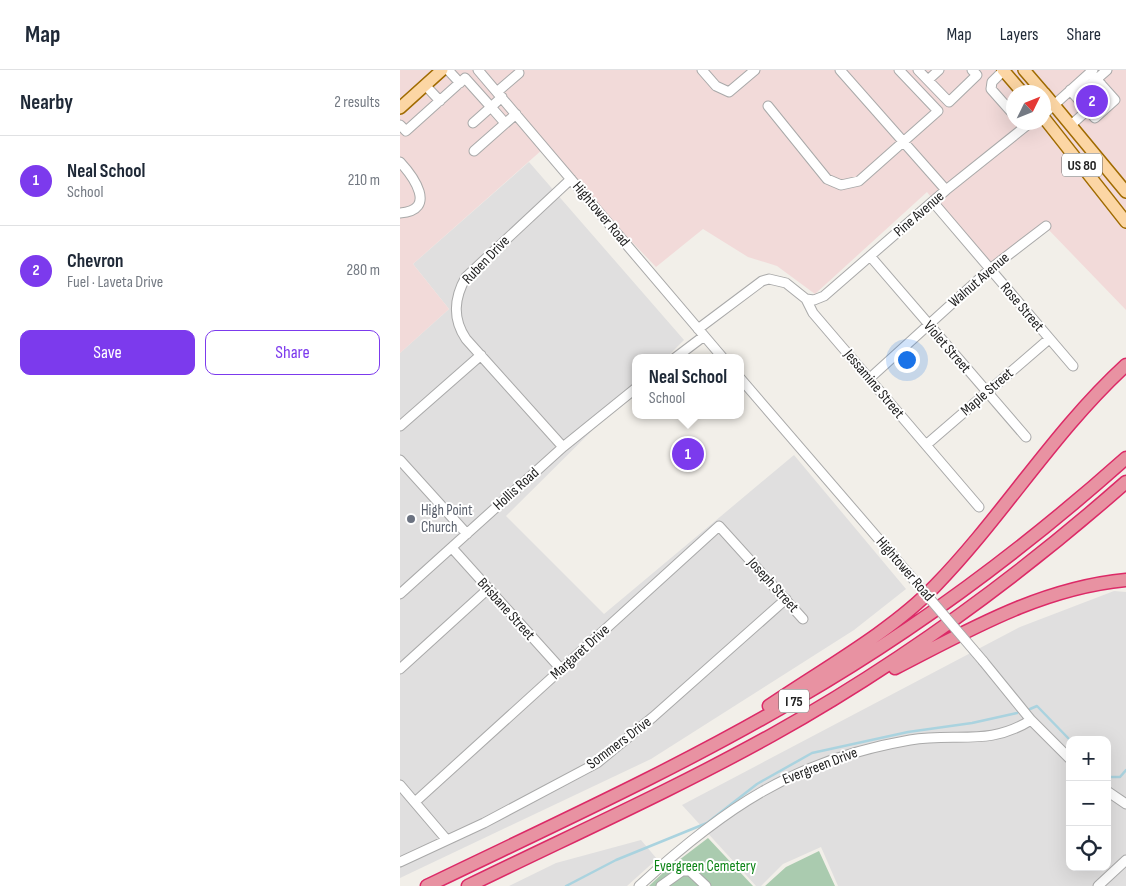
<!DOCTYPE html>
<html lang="en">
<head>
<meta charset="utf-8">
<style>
  body { margin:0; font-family:"Sofia Sans Condensed",sans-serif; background:#f6f6f7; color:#1f2937 }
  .controls { position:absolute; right:15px; bottom:15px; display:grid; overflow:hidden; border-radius:10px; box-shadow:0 5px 20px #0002 }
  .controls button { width:45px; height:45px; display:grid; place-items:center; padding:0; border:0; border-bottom:1px solid #e0e1e3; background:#fff; color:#1f2937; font:25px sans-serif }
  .compass { position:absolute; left:606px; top:15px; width:45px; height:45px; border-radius:50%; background:#fff; box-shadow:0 5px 20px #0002; rotate:47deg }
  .you { position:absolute; left:506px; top:289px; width:18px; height:18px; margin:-12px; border:4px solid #fff; border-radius:50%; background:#1a73e8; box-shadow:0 0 0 8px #1a73e833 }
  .badge { display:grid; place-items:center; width:32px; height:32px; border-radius:50%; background:#7c3aed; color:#fff; font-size:16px; font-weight:700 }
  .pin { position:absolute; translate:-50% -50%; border:2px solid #fff; box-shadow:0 1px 5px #0006 }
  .popup { position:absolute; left:232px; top:284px; width:112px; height:65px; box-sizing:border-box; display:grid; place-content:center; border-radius:10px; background:#fff; filter:drop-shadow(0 1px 4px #0005); font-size:16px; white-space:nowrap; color:#747a83 }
  .popup b { font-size:19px; color:#1f2937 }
  .popup::after { content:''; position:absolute; left:50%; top:100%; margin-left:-10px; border:10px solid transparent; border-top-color:#fff }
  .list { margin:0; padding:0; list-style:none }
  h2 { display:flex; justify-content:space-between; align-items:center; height:65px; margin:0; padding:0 20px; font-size:21px }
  h2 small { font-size:16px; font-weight:400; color:#747a83 }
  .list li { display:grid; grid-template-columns:32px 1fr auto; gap:15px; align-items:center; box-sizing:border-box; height:90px; padding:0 20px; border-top:1px solid #e0e1e3 }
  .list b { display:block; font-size:19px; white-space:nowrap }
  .list p { margin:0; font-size:16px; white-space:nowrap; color:#747a83 }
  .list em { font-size:16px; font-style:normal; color:#747a83 }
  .actions { display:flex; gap:10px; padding:15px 20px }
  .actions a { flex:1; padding:11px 0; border:1px solid #7c3aed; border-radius:10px; text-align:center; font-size:18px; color:#7c3aed }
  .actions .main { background:#7c3aed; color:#fff }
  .icon { flex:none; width:28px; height:28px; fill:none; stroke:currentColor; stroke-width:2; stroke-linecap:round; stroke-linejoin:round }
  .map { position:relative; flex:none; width:726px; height:816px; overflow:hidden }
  header { display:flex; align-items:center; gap:30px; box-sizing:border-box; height:70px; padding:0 25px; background:#fff; border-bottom:1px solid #e0e1e3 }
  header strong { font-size:24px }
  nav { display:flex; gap:28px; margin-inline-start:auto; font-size:18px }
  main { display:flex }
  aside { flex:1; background:#fff }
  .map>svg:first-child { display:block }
  .residential { fill:#e0dfdf; fill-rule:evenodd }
  .commercial { fill:#f2dad9; fill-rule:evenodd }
  .cemetery { fill:#aacbaf }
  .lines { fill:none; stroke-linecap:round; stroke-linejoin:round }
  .stream { stroke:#aad3df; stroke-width:2.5 }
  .minor-tunnel { stroke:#c8c6c1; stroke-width:9; stroke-dasharray:9 4.5; stroke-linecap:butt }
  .minor-casing { stroke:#a9a9a9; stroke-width:11 }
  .major-casing { stroke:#a06b00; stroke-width:14 }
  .highway-casing { stroke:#dc2a67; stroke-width:15 }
  .minor { stroke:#fff; stroke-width:9 }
  .major { stroke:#fcd6a4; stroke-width:11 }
  .highway { stroke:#e892a2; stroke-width:12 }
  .minor-bridge-casing { stroke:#a9a9a9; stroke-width:11; stroke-linecap:butt }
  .minor-bridge { stroke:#fff; stroke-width:9 }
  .worship-dot { fill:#6b7280; stroke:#fff; stroke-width:2 }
  .labels { text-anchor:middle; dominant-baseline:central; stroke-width:4; stroke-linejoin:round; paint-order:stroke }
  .shield { fill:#fff; stroke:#646464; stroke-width:1 }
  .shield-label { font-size:14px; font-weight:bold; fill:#222 }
  .street-label { font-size:15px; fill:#222; stroke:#fff }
  .worship-label { font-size:15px; fill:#5b616d; stroke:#fff; text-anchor:start }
  .park-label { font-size:15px; fill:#0c8416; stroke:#fff }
</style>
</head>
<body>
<header>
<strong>Map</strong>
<nav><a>Map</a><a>Layers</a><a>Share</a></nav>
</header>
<main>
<aside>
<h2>Nearby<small>2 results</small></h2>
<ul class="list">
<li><span class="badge">1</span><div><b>Neal School</b><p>School</p></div><em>210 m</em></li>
<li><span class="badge">2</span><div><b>Chevron</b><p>Fuel · Laveta Drive</p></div><em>280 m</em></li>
</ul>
<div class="actions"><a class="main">Save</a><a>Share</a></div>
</aside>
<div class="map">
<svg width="726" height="816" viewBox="0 0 726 816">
  <rect width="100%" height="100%" fill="#f2efe9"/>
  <!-- residential -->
  <path class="residential" d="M129,92L284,270L266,288H236L235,318L106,446L204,544L394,385L506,519L454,560L251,689L0,808V283L49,239L13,194Z
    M714,521L726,522V816H438L421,777L383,794L361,816H356L282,735L620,557ZM670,670H707V797H670Z
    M241,770L257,789L227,816H109L156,793Z"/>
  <!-- commercial -->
  <path class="commercial" d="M0,0H726V240L645,156L590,205L527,122L415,224L377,196L348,187L303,159L256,197L143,79L13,194L49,239L0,283ZM614,22H644V52H614Z"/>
  <!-- cemetery -->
  <path class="cemetery" d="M308,768L353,816H249L266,800Z
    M419,781L435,816H365L386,797Z"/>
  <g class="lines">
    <!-- stream -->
    <path class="stream" d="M630,639L637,636L670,670
      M707,707H720L726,700
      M166,816L216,790L307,753L357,714L412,683L508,662L572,653L617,643"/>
    <!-- minor-tunnel -->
    <path class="minor-tunnel" d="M691,37L700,29"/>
    <defs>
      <path id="minor" d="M48,0L60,13
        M78,0L323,288
        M302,0L316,16L329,22L355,0
        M440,0L546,120
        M518,0L549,32L577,5L572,0
        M603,1L592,12L591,19L614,45
        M528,10L539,0
        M25,15L40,31
        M670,20L695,48L715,30L690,2
        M97,22L119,3
        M692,22L701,14
        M102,27L91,37L105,53
        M676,27L707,0
        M368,36L427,109L441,115L459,111L538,41L499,0
        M644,44L693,0
        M0,55L6,61L65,8L91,37L73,53
        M671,55L691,37
        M74,81L116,44
        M0,92C13,106 38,140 0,143
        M533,132L673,296
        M470,186L626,367
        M406,229L414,230L424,226L546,120L631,52
        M298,259L362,211L369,209L386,213L406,229L413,243L579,437
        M275,288L304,266
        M340,308L507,502
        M470,308L590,199L646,156
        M0,356L81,285
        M526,375L649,269
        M163,377L66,269C52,248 54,228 66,207L171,109
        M0,390L67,464
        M52,478L161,599
        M0,524L163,377L236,318
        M583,591L631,650L670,689
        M0,599L88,519
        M0,715L46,769
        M707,721L726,734
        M15,732L319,456L403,549
        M0,792L84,753L197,693L253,647L386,529
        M239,816C324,738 394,690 510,670C557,662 588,677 631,650
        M261,816L282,801H290L306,816
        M698,816L726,790"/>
      <path id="major" d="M603,0L622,22
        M624,0L643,22
        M644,23L726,122
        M0,38L42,0
        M644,48L726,152"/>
      <path id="highway" d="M495,598C569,560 641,518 726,510
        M369,636C422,600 492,561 535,516C603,446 654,361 726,295
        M27,816C151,756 277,699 396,629C514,561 624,479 726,388
        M68,816C170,766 273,720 372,665C499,594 617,508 726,412"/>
    </defs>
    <!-- minor casing -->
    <use href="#minor" class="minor-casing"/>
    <!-- major casing -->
    <use href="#major" class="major-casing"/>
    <!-- highway casing -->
    <use href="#highway" class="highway-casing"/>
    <!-- minor -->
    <use href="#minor" class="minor"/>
    <!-- major -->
    <use href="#major" class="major"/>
    <!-- highway -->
    <use href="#highway" class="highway"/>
    <defs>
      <path id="minor-bridge" d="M507,502L583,591"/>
    </defs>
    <!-- minor-bridge casing -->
    <use href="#minor-bridge" class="minor-bridge-casing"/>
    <!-- minor-bridge -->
    <use href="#minor-bridge" class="minor-bridge"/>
  </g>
  <!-- markers -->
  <circle class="worship-dot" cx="11" cy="449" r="5"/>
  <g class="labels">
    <!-- shield labels -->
    <g class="shield">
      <rect x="662" y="83.5" width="40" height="23" rx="4"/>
      <rect x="379" y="619.5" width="30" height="23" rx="4"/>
    </g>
    <g class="shield-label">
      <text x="682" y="95">US 80</text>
      <text x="394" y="631">I 75</text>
    </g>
    <!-- street labels -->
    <g class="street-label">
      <text transform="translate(201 144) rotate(50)">Hightower Road</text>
      <text transform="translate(519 144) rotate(-41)">Pine Avenue</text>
      <text transform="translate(86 190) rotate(-46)">Ruben Drive</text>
      <text transform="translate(579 210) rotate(-41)">Walnut Avenue</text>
      <text transform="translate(622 237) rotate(50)">Rose Street</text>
      <text transform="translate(547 277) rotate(49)">Violet Street</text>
      <text transform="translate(474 314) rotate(50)">Jessamine Street</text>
      <text transform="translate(587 322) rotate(-41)">Maple Street</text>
      <text transform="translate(116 419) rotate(-42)">Hollis Road</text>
      <text transform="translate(505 499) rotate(49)">Hightower Road</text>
      <text transform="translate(373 515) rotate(48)">Joseph Street</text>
      <text transform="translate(106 539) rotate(48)">Brisbane Street</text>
      <text transform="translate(180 582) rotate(-42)">Margaret Drive</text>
      <text transform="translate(219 673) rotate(-37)">Sommers Drive</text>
      <text transform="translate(420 696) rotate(-21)">Evergreen Drive</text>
    </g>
    <!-- worship labels -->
    <g class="worship-label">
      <text x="21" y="440">High Point<tspan x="21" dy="17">Church</tspan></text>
    </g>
    <!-- park labels -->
    <g class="park-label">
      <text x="305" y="796">Evergreen Cemetery</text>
    </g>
  </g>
</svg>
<div class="controls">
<button>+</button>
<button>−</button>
<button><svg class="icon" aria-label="locate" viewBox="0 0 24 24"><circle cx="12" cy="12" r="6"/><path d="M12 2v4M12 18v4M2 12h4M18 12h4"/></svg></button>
</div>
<svg class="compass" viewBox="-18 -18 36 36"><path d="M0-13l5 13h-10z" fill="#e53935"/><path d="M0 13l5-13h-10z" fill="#747a83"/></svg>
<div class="you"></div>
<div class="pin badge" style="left:288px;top:384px">1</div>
<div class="popup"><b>Neal School</b>School</div>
<div class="pin badge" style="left:692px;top:31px">2</div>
</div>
</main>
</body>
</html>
